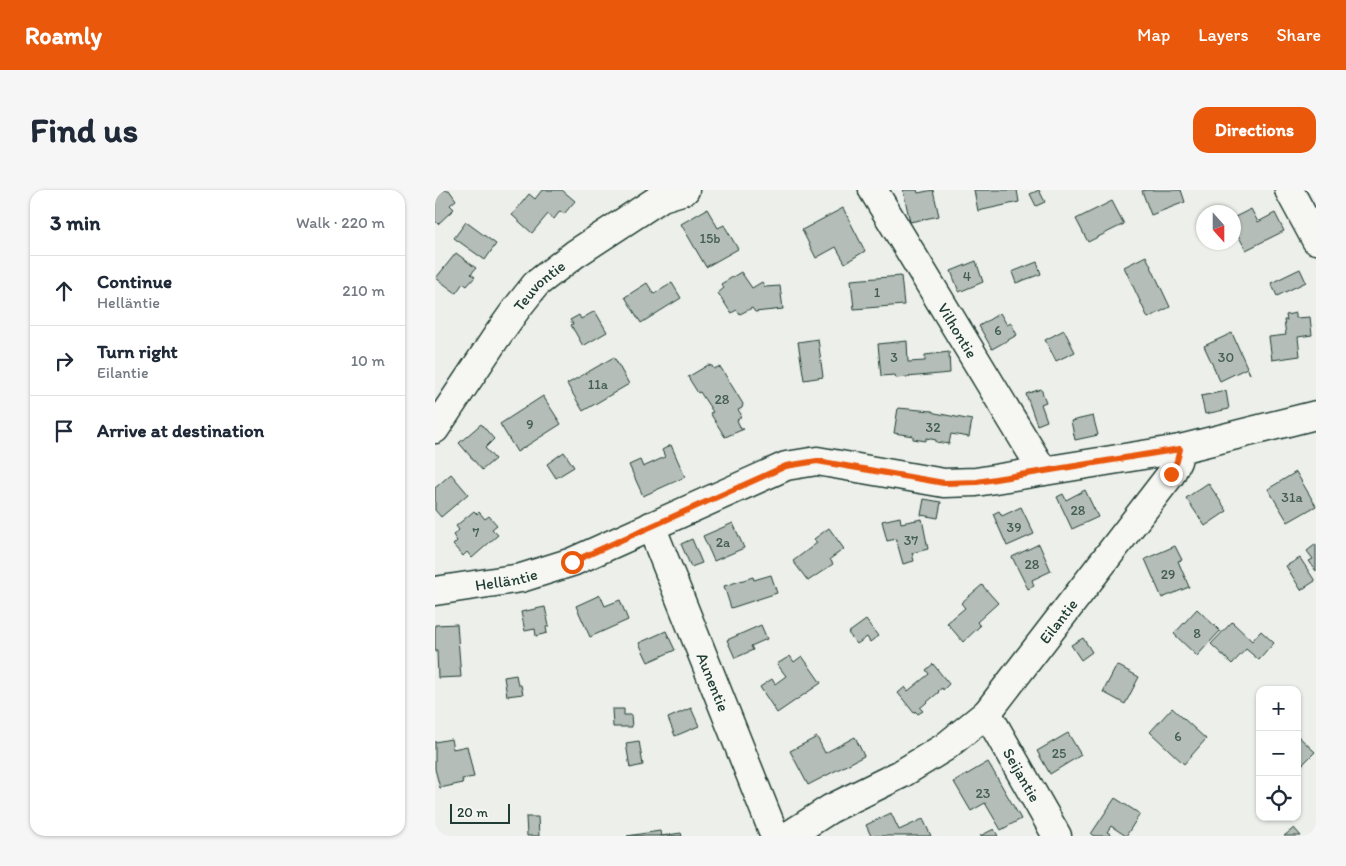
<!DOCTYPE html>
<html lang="en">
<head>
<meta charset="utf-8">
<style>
  body { margin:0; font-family:Itim,sans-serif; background:#f6f6f7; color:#1f2937 }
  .controls { position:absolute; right:15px; bottom:15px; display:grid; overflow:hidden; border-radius:10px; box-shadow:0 1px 4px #0004 }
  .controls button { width:45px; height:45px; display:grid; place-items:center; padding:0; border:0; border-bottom:1px solid #e0e1e3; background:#fff; color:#1f2937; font:25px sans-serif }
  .compass { position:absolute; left:761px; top:15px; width:45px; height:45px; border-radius:50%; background:#fff; box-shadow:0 1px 4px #0004; rotate:159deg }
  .scale { position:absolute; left:15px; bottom:12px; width:60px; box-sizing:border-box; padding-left:5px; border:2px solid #1f3d34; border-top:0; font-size:14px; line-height:18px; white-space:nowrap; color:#1f3d34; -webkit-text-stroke:4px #f6f6f2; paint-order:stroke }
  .stop { position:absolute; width:15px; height:15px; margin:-11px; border:4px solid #ea580c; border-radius:50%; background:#fff }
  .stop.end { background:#ea580c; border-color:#fff; box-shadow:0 1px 5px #0008 }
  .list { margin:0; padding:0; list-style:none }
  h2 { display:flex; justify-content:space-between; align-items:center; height:65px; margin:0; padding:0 20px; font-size:21px }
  h2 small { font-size:16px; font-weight:400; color:#747a83 }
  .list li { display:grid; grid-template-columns:32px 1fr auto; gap:15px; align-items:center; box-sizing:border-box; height:70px; padding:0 20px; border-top:1px solid #e0e1e3 }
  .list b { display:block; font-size:19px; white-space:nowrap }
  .list p { margin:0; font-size:16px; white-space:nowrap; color:#747a83 }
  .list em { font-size:16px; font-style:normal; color:#747a83 }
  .icon { flex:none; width:28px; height:28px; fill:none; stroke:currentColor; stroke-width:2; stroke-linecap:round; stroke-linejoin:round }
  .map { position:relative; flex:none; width:881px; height:646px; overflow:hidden; border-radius:15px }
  header { display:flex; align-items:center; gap:30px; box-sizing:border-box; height:70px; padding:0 25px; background:#ea580c; color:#fff }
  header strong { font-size:24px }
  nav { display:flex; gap:28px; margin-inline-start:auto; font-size:18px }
  .intro { display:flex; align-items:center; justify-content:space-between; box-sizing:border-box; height:120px; padding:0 30px }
  h1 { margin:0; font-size:35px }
  .button { padding:12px 22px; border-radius:15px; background:#ea580c; color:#fff; font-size:18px; font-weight:700 }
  main { display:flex; gap:30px; padding:0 30px }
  aside { flex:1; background:#fff; border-radius:15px; box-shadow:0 1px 4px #0004 }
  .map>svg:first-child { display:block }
  .building { fill:#b4bdb8; stroke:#1f3d34 }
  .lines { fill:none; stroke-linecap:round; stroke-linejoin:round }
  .minor-casing { stroke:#1f3d34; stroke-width:31 }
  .minor { stroke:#f6f6f2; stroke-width:28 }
  .route { stroke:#ea580c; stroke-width:6 }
  .labels { text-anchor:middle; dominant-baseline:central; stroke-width:4.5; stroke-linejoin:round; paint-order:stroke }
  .number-label { font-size:14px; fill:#445d55 }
  .street-label { font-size:16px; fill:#1f3d34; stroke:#f6f6f2 }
</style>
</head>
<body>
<header>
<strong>Roamly</strong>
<nav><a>Map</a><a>Layers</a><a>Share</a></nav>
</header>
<div class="intro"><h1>Find us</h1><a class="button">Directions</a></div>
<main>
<aside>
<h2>3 min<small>Walk · 220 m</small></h2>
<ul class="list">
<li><svg class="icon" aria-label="ahead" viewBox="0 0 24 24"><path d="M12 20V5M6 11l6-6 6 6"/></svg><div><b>Continue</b><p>Helläntie</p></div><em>210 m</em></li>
<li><svg class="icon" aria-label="right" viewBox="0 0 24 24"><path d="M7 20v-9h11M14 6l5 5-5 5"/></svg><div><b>Turn right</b><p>Eilantie</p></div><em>10 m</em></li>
<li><svg class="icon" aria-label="arrive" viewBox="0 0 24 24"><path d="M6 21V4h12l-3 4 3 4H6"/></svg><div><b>Arrive at destination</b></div></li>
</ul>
</aside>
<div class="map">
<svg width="881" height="646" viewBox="0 0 881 646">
  <rect width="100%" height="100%" fill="#edefea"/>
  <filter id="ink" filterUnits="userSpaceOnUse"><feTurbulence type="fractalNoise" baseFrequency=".02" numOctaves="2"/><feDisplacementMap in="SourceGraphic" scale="10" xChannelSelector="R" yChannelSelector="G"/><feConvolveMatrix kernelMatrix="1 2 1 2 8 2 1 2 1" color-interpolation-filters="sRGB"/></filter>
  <g filter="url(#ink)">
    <!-- building -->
    <path class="building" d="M0,0H14L21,10L15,15L19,19L3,34L0,31Z
      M107,0H127L140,11L129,24L125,21L119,29L113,24L97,43L77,25L94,4L100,9Z
      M468,0H482L483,3L498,0L504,26L475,32Z
      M539,0H582L584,12L543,21Z
      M604,0L610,12L601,16L595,4Z
      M711,0H746L750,12L716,25L707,1Z
      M677,11L689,34L653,52L641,29Z
      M408,18L430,61L410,73L401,57L381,68L367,40Z
      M272,19L283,38L289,35L303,59L271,77L246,34Z
      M816,19L823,32L840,23L849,41L811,60L798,36V28Z
      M31,32L61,54L50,70L19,48Z
      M21,63L41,78L36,84L40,87L32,96L28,93L21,103L1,88Z
      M711,66L735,117L713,128L689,77Z
      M541,71L548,92L524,102L516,81Z
      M602,72L606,84L581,93L577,82Z
      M865,79L871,92L842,106L836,93Z
      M306,82L317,98L327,92L330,97L345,96L348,119L320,122L317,118L305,124L302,120L296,123L283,103L289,98L286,94Z
      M466,86L469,115L419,119L416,90Z
      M212,93L219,104L237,93L246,108L206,133L190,107Z
      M160,121L172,142L148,156L136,135L138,134L135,130L144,125L146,129Z
      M565,123L572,135L576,133L582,145L557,159L544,136Z
      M861,123V128L875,127L877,145L863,147L865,166L837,170L834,147L851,145L849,130H852L851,125Z
      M629,140L640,162L621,171L610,150Z
      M797,143L815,184L812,178L785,191L769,156Z
      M383,149L388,187L369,190L363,152Z
      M472,151L473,172L490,171V165L514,162L515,183L461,188L460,185L446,186L443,154Z
      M179,167L194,194L148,221L132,194Z
      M273,175L277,176L279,179L283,177L286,178L308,214L307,218L303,220L306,224L305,228L302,230L306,239H309L290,247L275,223L278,222L265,202L263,203L253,187Z
      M606,199L611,212L606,214L612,231L602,235L591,204Z
      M791,201L794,219L770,224L766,206Z
      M108,206L126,234L82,262L65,234Z
      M463,218L497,221L500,223L537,230L534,247L516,244L514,254L501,252V250L491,248V251L478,249V246L459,243Z
      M658,226L663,245L640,250L636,231Z
      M46,234L59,249L50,258L60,269L47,280L24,253Z
      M236,255L250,287L208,306L194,275L205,270L208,277L230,267L227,260Z
      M129,262L139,277L121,288L112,274Z
      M861,282L881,316L853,332L833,299Z
      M16,284L33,304L6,327L0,320V298Z
      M773,293L792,321L770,336L751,308Z
      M650,300L663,327L637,339L622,307L628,304L631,310Z
      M489,309L506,312L503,328L486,325Z
      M586,317L599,344L572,356L558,324L564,321L567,326Z
      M39,321L42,324L44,322L50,329L54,326L62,335L57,339L63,345L37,368L32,362L28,366L18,355L22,351L18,345L24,340L21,336Z
      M465,327L466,333L487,329L493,359L477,363L479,371L468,374L461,349L452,351L447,331Z
      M298,333L309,358L279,371L268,346Z
      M394,338L409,359L395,369L398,374L373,391L358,371L382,353L379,349Z
      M257,349L267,373L256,377L246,354Z
      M604,354L616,381L597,390L599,396L593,399L577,367Z
      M881,354V381L874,371L878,369L872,361Z
      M740,356L747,370L743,371L754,397L727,408L710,369Z
      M865,368L880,391L866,400L851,376Z
      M336,385L342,403L296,418L289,396L318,387L319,390Z
      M547,395L563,413L542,432L545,436L528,452L512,433L530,418L526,413Z
      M165,405L170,416L185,410L193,430L155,447L141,416Z
      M110,417L114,436L111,437L112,443L101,446L100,439L90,441L86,422Z
      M762,419L785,441L762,466L739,444Z
      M431,430L443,446L435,452L432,447L422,454L413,443Z
      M797,432L817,451L826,441L839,453L824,470L811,459L797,474L776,454Z
      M22,434L26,487L3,488L2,461H0V435Z
      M326,435L332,449L316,456L318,460L300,468L292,450Z
      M231,441L240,460L213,472L204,453Z
      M648,448L657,462L646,470L636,455Z
      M355,466L359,472L367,466L386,493L342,523L325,497L337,489L340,494L351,486L342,474Z
      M498,474L514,494L508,500L507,498L503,501L504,502L485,518L488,521L483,524L480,521L479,523L463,503L470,497L473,501L494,484L491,480Z
      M682,475L704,487L690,514L668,502Z
      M81,485L83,495H86L88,504L72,506L69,487Z
      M256,518L264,536L240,546L233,528Z
      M737,518L771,549L749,574L715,542Z
      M177,519H189V525H196L197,537H178Z
      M633,543L646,565L615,584L602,561Z
      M862,545L880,562L862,580Z
      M382,547L390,563L420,547L429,566L373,595L355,561Z
      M16,549L18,559L32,556L39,587L27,589L28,593L5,598L0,579V552Z
      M204,551L208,575L195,578L191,553Z
      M553,572L586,629L566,640L550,613L536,621L519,592Z
      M680,608L705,624L691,646L676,636L672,642L676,644L675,646H659L656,644Z
      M456,623L464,640L488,629L496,646H436L431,635Z
      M91,627H103L104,646H92Z
      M859,638L866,646H849Z
      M559,639L563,646H545Z
      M225,641L226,646L246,643L247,646H192Z"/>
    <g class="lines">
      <defs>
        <g id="minor">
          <path id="s1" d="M438,0L608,281"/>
          <path d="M854,0L881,50"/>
          <path id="s2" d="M0,239L62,146L82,118L101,94L140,64L227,7L250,0"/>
          <path id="s3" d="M216,336L340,646"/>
          <path id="s4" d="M0,401L86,388L137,372L351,276L382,271L509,293L541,292L745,259"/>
          <path id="s5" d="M552,523L622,646"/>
          <path id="s6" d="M353,646L395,619L466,584L510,557L552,523L736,284L742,271L745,259L881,225"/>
        </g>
      </defs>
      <!-- minor casing -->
      <use href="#minor" class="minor-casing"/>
      <!-- minor -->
      <use href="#minor" class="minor"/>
    </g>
  </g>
  <g class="lines" filter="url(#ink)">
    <!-- route -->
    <path class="route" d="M137,372L351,276L382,271L509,293L542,292L745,259L742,271L736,284"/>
  </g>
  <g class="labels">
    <!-- number labels -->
    <g class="number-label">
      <text x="275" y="48">15b</text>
      <text x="532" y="86">4</text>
      <text x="442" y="102">1</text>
      <text x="563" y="140">6</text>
      <text x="459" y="167">3</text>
      <text x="791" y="167">30</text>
      <text x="163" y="194">11a</text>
      <text x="287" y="209">28</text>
      <text x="95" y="234">9</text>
      <text x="498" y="237">32</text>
      <text x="857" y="307">31a</text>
      <text x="643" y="320">28</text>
      <text x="579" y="337">39</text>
      <text x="41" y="342">7</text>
      <text x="476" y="350">37</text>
      <text x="288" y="352">2a</text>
      <text x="597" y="374">28</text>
      <text x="733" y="384">29</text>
      <text x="762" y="443">8</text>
      <text x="743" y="546">6</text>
      <text x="624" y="563">25</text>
      <text x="548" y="603">23</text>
    </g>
    <!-- street labels -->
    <g class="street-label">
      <text stroke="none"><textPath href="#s2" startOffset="178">Teuvontie</textPath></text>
      <text stroke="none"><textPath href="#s1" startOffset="164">Vilhontie</textPath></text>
      <text stroke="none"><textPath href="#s4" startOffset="72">Helläntie</textPath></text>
      <text stroke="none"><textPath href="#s6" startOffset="351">Eilantie</textPath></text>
      <text stroke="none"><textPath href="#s3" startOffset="168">Aunentie</textPath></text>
      <text stroke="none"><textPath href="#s5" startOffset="71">Seijantie</textPath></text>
    </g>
  </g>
</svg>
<div class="controls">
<button>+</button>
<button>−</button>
<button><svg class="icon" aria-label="locate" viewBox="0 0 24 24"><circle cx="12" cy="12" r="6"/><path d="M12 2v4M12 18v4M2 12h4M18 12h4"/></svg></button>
</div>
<svg class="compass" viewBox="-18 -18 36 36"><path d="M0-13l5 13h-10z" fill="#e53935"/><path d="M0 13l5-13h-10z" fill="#747a83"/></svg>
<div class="scale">20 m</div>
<div class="stop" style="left:137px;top:372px"></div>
<div class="stop end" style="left:736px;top:284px"></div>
</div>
</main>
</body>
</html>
